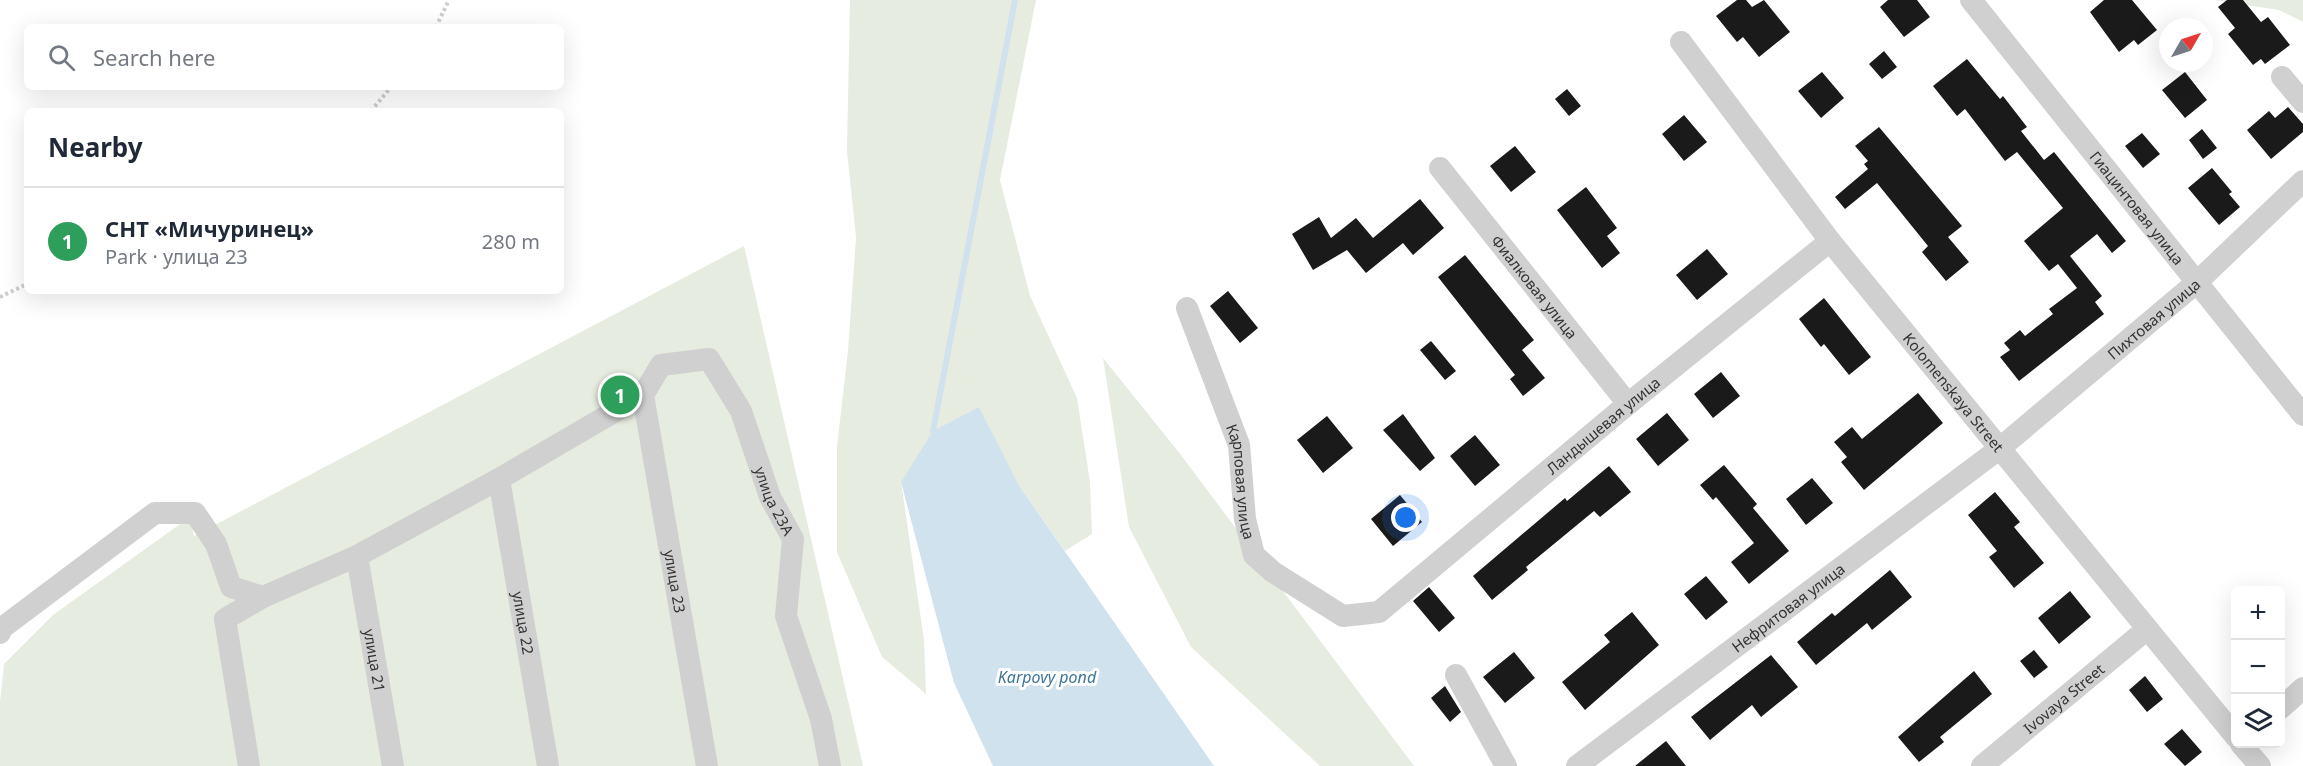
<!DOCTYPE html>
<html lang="en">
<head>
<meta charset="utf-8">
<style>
  body { margin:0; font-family:"Noto Sans",sans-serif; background:#f6f6f7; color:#1f2937 }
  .controls { position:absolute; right:18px; bottom:18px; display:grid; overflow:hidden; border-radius:9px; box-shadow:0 6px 24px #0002 }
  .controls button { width:54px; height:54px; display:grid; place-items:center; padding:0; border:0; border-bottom:2px solid #e0e1e3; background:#fff; color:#1f2937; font:30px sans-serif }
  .compass { position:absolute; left:2159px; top:18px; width:54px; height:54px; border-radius:50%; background:#fff; box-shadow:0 6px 24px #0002; rotate:51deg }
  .you { position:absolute; left:1406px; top:518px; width:21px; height:21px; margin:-15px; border:4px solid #fff; border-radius:50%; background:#1a73e8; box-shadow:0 0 0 9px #1a73e833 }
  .badge { display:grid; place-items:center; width:39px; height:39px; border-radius:50%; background:#e63946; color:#fff; font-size:20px; font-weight:700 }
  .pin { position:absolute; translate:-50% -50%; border:3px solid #fff; box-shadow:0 2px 6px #0006 }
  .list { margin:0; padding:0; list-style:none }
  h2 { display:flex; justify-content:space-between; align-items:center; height:78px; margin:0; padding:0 24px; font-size:26px }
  h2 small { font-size:20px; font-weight:400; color:#747a83 }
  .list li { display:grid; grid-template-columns:39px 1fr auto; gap:18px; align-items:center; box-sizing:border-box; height:108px; padding:0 24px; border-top:2px solid #e0e1e3 }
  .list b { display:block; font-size:22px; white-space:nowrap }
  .list p { margin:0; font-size:20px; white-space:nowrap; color:#747a83 }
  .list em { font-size:20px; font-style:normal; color:#747a83 }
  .icon { flex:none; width:33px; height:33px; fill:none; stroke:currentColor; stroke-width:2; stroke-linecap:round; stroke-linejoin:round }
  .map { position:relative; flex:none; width:2303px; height:766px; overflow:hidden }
  .search { position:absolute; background:#fff; box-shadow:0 6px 24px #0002; left:24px; top:24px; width:540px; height:66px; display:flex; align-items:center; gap:15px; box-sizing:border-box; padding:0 21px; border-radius:9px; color:#747a83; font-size:22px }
  .panel { position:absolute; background:#fff; box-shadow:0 6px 24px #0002; left:24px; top:108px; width:540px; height:186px; border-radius:9px }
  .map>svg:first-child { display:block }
  .green { fill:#e6ecdf }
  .water { fill:#cfe2ee }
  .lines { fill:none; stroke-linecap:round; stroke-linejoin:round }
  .stream { stroke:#cfe2ee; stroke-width:6 }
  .building { fill:#1a1a1a }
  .path { stroke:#cdcdcd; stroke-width:4; stroke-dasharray:3 3; stroke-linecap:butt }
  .minor { stroke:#d0d0d0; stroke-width:22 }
  .labels { text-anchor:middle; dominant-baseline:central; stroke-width:6; stroke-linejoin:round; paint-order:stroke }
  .street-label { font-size:15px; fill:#333; stroke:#fff }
  .water-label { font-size:16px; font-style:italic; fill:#3f7597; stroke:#fff }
</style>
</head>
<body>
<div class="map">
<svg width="2303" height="766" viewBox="0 0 2303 766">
  <rect width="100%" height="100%" fill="#fff"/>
  <!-- green -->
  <path class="green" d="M850,0H1036L1000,180L1030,296L1077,398L1090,482L1092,534L1065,551L1018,484L901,482L924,640L926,694L882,657L837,552V446L848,351L856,237L847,151Z
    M2214,0H2303V22L2279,10Z
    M744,246L863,766H0V702L4,664L53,615L190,517L194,536Z
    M1103,358L1181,455L1414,766H1320L1191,647L1129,527Z"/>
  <!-- water -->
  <path class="water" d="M979,407L1018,484L1214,766H993L954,683L901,482L933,431Z"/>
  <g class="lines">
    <!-- stream -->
    <path class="stream" d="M933,431L1015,0"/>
  </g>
  <!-- building -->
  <path class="building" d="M1737,0H1746L1752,7L1764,0L1790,32L1759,57L1743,37L1737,42L1716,16Z
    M1888,0H1917L1930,17L1904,37L1880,7Z
    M2104,0H2132L2157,30L2138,45L2134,40L2119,52L2090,12Z
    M2227,0H2243L2261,22L2268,17L2290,45L2265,64L2261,59L2253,65L2228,34L2235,28L2218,7Z
    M1884,51L1897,67L1882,79L1869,64Z
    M1967,59L2000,99L2003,96L2027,127L2021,131L2044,160L2054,152L2126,241L2112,253L2097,234L2070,256L2102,296L2095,302L2104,314L2019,381L2000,357L2010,350L2004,343L2020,330L2025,336L2053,314L2049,309L2077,288L2058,264L2049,271L2024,241L2063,208L2017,152L2005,161L1965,109L1957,116L1933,86Z
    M1822,72L1844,98L1821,118L1798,91Z
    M2185,72L2207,100L2185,118L2162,90Z
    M1567,89L1581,106L1569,116L1555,99Z
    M2288,107L2303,124V132L2271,159L2247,130L2269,111L2275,118Z
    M1684,115L1707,142L1684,161L1662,134Z
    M1879,127L1962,226L1948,237L1969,262L1946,281L1922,252L1928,246L1877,183L1845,209L1835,197L1868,169L1864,164L1868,161L1855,146Z
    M2202,129L2217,148L2203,159L2189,140Z
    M2142,133L2160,154L2143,168L2125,146Z
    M1515,146L1536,172L1511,192L1490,166Z
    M2212,168L2232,192L2229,194L2240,207L2219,225L2188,188Z
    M1586,187L1617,228L1607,236L1620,253L1602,268L1557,210Z
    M1420,199L1444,228L1413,255L1403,243L1366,273L1347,250L1313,270L1292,234L1319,217L1331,238L1356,218L1373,238Z
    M1707,249L1728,274L1697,300L1676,275Z
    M1465,255L1534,340L1522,350L1545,378L1523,396L1510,379L1515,375L1438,277Z
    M1228,291L1258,328L1240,343L1210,306Z
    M1824,298L1871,357L1849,375L1824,344L1821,347L1799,319Z
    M1431,341L1456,371L1445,380L1420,350Z
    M1721,372L1740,396L1713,418L1694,394Z
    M1918,393L1943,423L1864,490L1841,462L1847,457L1834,442L1852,427L1862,439Z
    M1667,413L1689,440L1658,466L1636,439Z
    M1403,414L1435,458L1420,471L1383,430Z
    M1327,416L1353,448L1323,473L1297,440Z
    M1475,435L1500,465L1475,486L1450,456Z
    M1724,465L1757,504L1753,508L1789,551L1749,584L1731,562L1754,543L1716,497L1713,500L1700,485Z
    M1609,466L1631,492L1600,517L1594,511L1526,567L1528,570L1492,600L1473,576L1565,498L1567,501Z
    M1812,478L1833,503L1806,525L1786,499Z
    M1995,492L2020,522L2014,527L2044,563L2014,588L1989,557L1997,551L1968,515Z
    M1400,495L1422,522L1393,546L1371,519Z
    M1890,570L1912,597L1872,630L1867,623L1816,665L1797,642L1832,613L1835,616Z
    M1706,576L1728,602L1706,620L1684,594Z
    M1429,587L1455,618L1439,632L1413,601Z
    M2070,591L2091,617L2059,644L2038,618Z
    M1632,612L1659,645L1585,710L1562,682L1610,642L1604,635Z
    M2034,650L2048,667L2034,678L2020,661Z
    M1514,652L1535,678L1505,703L1483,677Z
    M1771,655L1798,687L1761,717L1752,705L1710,740L1691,717Z
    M1974,671L1992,694L1940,737L1944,742L1919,762L1898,737Z
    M2145,676L2163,699L2147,712L2129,690Z
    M1445,686L1461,712L1450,722L1431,698Z
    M2182,729L2202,752L2185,766L2164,744Z
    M1666,741L1686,766H1635Z"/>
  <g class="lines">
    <!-- path -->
    <path class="path" d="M436,27L449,0
      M371,111L391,87
      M0,297L27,284"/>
    <!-- minor -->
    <g class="minor">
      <path id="s1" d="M1971,0L2303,415"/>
      <path id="s2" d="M1681,42L1830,241L2236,737"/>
      <path d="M2282,77L2303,102"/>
      <path id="s3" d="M1440,168L1628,404"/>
      <path id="s4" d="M1187,308L1239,445L1245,519L1254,555L1273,572L1343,616L1379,612L1628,404L1830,241"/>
      <path id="s5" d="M643,395L707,766"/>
      <path id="s6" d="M499,479L548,766"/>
      <path id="s7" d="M357,556L393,766"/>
      <path d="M0,633L2,628L155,513H195L216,544L231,587L263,597"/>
      <path d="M1456,675L1506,766"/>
      <path d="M2280,709L2303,688"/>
      <path d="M2241,744L2260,766"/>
      <path id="s8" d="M249,766L225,619L263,597L357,556L499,479L643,395L661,365L709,359L741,411L770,497L793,539L786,616L821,719L830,766"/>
      <path id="s9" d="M1577,766L1999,449L2196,283L2303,181"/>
      <path id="s10" d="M1982,766L2146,630"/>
    </g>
  </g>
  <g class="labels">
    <!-- street labels -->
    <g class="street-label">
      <text stroke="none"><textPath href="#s1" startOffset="266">Гиацинтовая улица</textPath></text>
      <text stroke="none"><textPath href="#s3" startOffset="152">Фиалковая улица</textPath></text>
      <text stroke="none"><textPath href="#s9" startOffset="730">Пихтовая улица</textPath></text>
      <text stroke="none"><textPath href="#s2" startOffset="444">Kolomenskaya Street</textPath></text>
      <text stroke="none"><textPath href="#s4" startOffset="694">Ландышевая улица</textPath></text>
      <text stroke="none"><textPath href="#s4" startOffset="183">Карповая улица</textPath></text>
      <text stroke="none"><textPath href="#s8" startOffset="864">улица 23А</textPath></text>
      <text stroke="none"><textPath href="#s5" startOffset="189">улица 23</textPath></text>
      <text stroke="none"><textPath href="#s9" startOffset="264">Нефритовая улица</textPath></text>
      <text stroke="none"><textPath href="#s6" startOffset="146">улица 22</textPath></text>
      <text stroke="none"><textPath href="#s7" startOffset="106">улица 21</textPath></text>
      <text stroke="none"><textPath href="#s10" startOffset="106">Ivovaya Street</textPath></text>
    </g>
    <!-- water labels -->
    <g class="water-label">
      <text x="1047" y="677">Karpovy pond</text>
    </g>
  </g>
</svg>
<div class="controls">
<button>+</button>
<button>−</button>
<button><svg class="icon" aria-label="layers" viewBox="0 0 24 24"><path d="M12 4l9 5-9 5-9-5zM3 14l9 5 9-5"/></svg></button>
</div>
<svg class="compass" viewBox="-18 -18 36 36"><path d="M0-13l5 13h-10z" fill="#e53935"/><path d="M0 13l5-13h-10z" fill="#747a83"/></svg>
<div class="you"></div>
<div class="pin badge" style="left:620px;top:395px;background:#2e9e5b">1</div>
<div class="search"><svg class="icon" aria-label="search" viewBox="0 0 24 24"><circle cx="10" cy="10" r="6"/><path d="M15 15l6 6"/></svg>Search here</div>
<section class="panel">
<h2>Nearby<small></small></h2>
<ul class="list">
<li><span class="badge" style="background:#2e9e5b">1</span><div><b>СНТ «Мичуринец»</b><p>Park · улица 23</p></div><em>280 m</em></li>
</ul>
</section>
</div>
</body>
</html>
